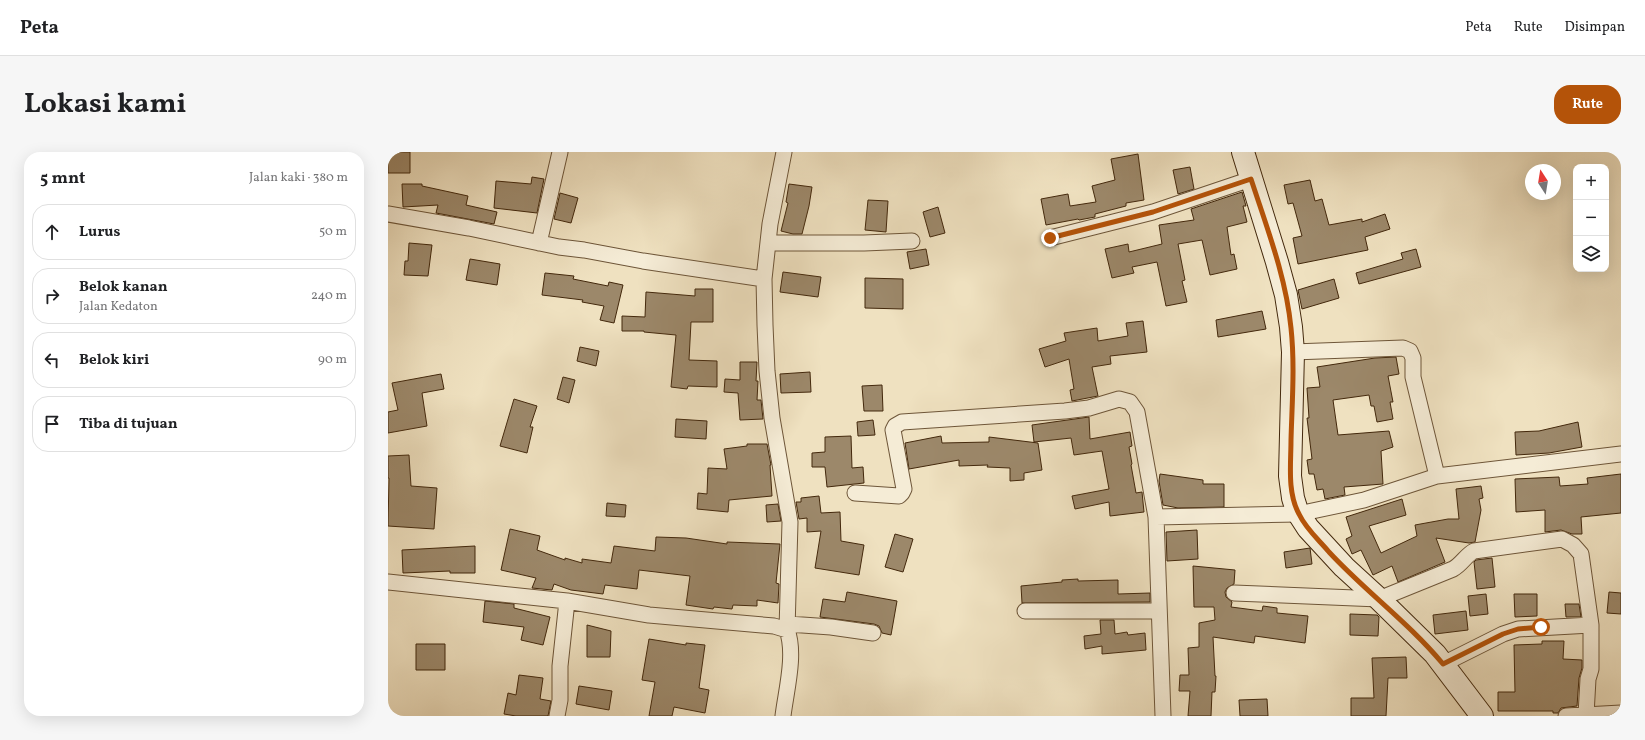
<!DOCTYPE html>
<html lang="id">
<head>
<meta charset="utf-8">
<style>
  body { margin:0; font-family:Vollkorn,serif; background:#f6f6f6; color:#202124 }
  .controls { position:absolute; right:12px; top:12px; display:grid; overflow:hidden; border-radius:8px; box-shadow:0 4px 16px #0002 }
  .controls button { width:36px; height:36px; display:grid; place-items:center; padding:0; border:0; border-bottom:1px solid #e0e0e0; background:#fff; color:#202124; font:20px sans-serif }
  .compass { position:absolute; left:1137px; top:12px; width:36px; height:36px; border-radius:50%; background:#fff; box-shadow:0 4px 16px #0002; rotate:348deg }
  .stop { position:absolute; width:12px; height:12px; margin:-9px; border:3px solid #b45309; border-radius:50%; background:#fff }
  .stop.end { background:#b45309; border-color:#fff; box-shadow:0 1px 4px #0008 }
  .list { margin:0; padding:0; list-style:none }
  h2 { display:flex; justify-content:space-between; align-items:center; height:52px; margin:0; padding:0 16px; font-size:17px }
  h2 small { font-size:13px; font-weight:400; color:#757577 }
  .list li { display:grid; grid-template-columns:26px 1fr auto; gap:12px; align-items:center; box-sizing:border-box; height:56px; margin:0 8px 8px; padding:0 8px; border:1px solid #e0e0e0; border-radius:16px }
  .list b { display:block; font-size:15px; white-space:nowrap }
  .list p { margin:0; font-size:13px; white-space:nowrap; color:#757577 }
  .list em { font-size:13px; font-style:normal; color:#757577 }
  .icon { flex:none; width:22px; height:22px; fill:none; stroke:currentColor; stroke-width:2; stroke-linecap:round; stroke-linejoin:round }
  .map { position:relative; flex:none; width:1233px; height:564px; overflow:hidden; border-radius:16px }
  header { display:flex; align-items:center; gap:24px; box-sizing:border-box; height:56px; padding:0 20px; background:#fff; border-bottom:1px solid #e0e0e0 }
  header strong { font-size:19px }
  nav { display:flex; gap:22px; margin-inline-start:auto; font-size:14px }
  .intro { display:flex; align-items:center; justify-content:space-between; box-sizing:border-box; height:96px; padding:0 24px }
  h1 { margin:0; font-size:28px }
  .button { padding:10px 18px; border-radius:16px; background:#b45309; color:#fff; font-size:14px; font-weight:700 }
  main { display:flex; gap:24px; padding:0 24px }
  aside { flex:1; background:#fff; border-radius:16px; box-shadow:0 4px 16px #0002 }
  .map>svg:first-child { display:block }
  .building { fill:#9c886a; stroke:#43280c }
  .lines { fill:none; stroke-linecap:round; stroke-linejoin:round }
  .street-casing { stroke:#6e5639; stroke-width:17 }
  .secondary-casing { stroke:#43280c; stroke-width:24 }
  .street { stroke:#f5ecd6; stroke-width:15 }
  .secondary { stroke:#f5ecd6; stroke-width:22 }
  .route { stroke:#b45309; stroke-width:5 }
</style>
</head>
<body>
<header>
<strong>Peta</strong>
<nav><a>Peta</a><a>Rute</a><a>Disimpan</a></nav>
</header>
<div class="intro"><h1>Lokasi kami</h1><a class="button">Rute</a></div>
<main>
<aside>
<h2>5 mnt<small>Jalan kaki · 380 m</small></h2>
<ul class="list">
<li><svg class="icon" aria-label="ahead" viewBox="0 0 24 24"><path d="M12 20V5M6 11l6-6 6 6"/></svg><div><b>Lurus</b></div><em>50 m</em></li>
<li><svg class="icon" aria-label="right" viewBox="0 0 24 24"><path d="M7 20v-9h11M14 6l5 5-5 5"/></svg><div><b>Belok kanan</b><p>Jalan Kedaton</p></div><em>240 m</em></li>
<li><svg class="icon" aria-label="left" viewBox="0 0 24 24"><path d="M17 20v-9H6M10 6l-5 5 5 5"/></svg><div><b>Belok kiri</b></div><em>90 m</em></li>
<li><svg class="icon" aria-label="arrive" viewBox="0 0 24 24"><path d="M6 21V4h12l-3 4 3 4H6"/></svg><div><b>Tiba di tujuan</b></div></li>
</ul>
</aside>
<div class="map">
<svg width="1233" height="564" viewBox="0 0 1233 564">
  <rect width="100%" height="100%" fill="#efe1c0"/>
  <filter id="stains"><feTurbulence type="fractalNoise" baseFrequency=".005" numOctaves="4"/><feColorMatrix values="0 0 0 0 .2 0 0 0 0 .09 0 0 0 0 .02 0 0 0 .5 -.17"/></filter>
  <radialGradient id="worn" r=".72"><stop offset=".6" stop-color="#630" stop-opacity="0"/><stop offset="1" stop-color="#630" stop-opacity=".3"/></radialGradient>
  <!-- building -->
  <path class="building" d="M0,0H22V21H0Z
    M750,2L756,48L738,51V54L707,62V65L691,68L690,67L658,73L653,47L680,42L682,54L708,50L704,34L727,28L723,7Z
    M802,15L806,37L790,42L785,18Z
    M144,25L156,27L149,61L106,56L108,29L143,32Z
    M922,28L927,49L934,47L941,73L974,67V70L997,62L1002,77L977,85L980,98L910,112L905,86L914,84L905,51L900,52L896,33Z
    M14,32H34V34L80,44L78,53L109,60L106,72L48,61L50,53L15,55Z
    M401,32L424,35L421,54L414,82H405L393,79L400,51L398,50Z
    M854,40L858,54H855L859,70L839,75L843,103L846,102L849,117L822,123L814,88L790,92L797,128L794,129L799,150L778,154L769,110L744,115L746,121L724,126L717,97L740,92L741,100L774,92L771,73L806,68L803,57Z
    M172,41L190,46L183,71L166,67Z
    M480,48L500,49L498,80L477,78Z
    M550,55L557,81L542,85L535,60Z
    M21,91L44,93L40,124L16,123L17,109H20Z
    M538,97L541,113L522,117L519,100Z
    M1028,97L1033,115L971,132L968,121L1015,107L1013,101Z
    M82,107L112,112L109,133L78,128Z
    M395,120L433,125L430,145L392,140Z
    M157,121L186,124L185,127L220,134L221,130L235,133L226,171L212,168L216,154L194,150L195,148L154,143Z
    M477,126L515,127V157L477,156Z
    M946,127L951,146L914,157L910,138Z
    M307,137H325V170H303L301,208L329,209V235L300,234L299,237L283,235L288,183L256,180V179H234V164L257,165L258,140L307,144Z
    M874,159L878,177L830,185L828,168Z
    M755,169L759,200L722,204L723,212L704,215L710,244L684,249L682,238L686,237L681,207L657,215L651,197L678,189L676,181L709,176L710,189L740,184L738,171Z
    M192,195L211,199L208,214L189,209Z
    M1008,205L1011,222L1000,224L1005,250H1002L1005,267L989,270L986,254H983L981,243L945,248L950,283L1001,279L1005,295L993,299L995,332L956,335L957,343L937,347L935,337L929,338L926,322H921L919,308L924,307L919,266H921L919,236L932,235L929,215L987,206Z
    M352,210H369L368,229H370L369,248H373L375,267L352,268L350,241L336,240L337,227L352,228Z
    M422,220L423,240L393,241L392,222Z
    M53,222L56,237L34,241L39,274L0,281V260L10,258L4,231Z
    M175,225L187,228L181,251L169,247Z
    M494,233L495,259H476L474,234Z
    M126,247L149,254L142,275H145L139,301L112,294Z
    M701,265L702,287L742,280L744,294L741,295L744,312L743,313L748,341L754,340L756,360L722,364L721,350L687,357L684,344L721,337L714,299L686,303L683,286L646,290L644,273Z
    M288,267L319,269L318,287L287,285Z
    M485,268L487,283L470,284L469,270Z
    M1190,270L1194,295L1161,301L1128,303L1127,280L1151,279Z
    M463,284L464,316L475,315L476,331L439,335L437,315H424V301L437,300V285Z
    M553,284L554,291L601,290V285L650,291L654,318L636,321V328L622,329V316L599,315L600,313L571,314V308L521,317L517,291Z
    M359,292H379L383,313H382L384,344L341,348L340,360L309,357L310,341L319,342L320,316L339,317L336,297L359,294Z
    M21,303L23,334L49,336L46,377L0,374L1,326H0V304Z
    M772,322L815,328V332H836V355L790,356L775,353L771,329Z
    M1233,322V361L1193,365L1194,382H1184L1173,378L1157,380V358L1128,360L1127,327L1171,325L1172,334L1200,332L1199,326Z
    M1093,334L1095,346L1091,347L1093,358L1087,390L1081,391L1048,386L1057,410L1010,430L1004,414L985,423L973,398L964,402L958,387L964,384L958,365L1014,347L1018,363L981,374L993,401L1029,384L1027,373L1060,367H1071L1068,337Z
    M431,344L433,361L452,360L453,389L476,393L471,423L427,416L433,379L419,380V366L411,367L408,350H413V346Z
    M219,351L238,353L237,365L218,364Z
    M390,352L393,369L379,370L378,353Z
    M122,377L152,384L149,398L177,408V406L194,411V407L223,411L226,394L267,399L268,385L298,386L339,392V390L392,392L388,431L391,432L390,451L369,448V454L345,453L344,457L326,455L325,457L298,453L302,424L251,418L249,437L217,433L215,442L183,438L166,432L164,438L144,436L148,426L113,418Z
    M809,378L810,407L779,409L778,380Z
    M507,382L525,387L515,420L497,415Z
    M87,394V421H62V419L15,421L14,398Z
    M922,396L924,412L898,416L896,400Z
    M1104,406L1107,435L1089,437L1086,410L1088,408Z
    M805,414L847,418L846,432L839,436L837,440L838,445L844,450L843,455L874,459L875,454L889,456V461L920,464L917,491L867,484L866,491L825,485L827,524H828L827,540H824L823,564H800L802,539H791L792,523H801L800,496L811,495V471L827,468L826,455H806Z
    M690,427V429L730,428V442L762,441V450L634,451L633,434L674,430V428Z
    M459,440L509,449L503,483L494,481L491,474L486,472L432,465L435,447L457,450Z
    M1221,440L1233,441V462L1219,461Z
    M1098,442L1100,462L1082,464L1080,444Z
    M1126,442H1149V464L1127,465Z
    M97,449L126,452V456L162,465L155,493L133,488L136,475L95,470Z
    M1177,452H1191L1193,465H1178Z
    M1078,459L1080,478L1047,482L1045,463Z
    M962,462L989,463L991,465L990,484L962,483Z
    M712,468H726L727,482L739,480L740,483L757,481L758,498L714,502V494L697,497L696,484L713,482Z
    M199,473L223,479L222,505H199Z
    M261,487L298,493V491L317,493L311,536L321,538L317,561L286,555L284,564H261L267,530L254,528Z
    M1154,489H1176L1175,507L1194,508V516L1191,526L1189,554L1173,556L1170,561H1165V559H1110V540H1127L1126,493L1154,492Z
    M28,492H57V518H28Z
    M1018,505L1019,526H1000L998,564H963V546H986L984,506Z
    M131,523L155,526L152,547L163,549L160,564H128L116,562L120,541L128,543Z
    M191,534L224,539L221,558L188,552Z
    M879,547L880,564H852L851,548Z"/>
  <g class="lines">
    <defs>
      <path id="street" d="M0,62L81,76L171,95L196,98L255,109L376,127L377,173L379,219L384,266L402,370L399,478L386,474L261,463L179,449L0,430
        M662,86L765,60L863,27
        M151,91L172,0
        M380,91H476L524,89
        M376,127L382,72L396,0
        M905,200L1015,196L1022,199L1025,206V225L1049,324
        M467,341L511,344L514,341L516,337L505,278L507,274L514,270L677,259L701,256L731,247L742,250L749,260L768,365L910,362L976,348L1049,324L1233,302
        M768,365L775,564
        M846,441L991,447L1065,417C1074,412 1078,403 1086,399L1174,387L1185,393L1193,402L1203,473V517L1200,527L1198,563
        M637,459H771
        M400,472L443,475L485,481
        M1055,512L1115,482L1130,477L1203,473
        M169,564L172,548V514L179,449
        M395,564C398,539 408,502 399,478
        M1178,564L1233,561"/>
      <path id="secondary" d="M855,0L889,110L898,143L903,175L905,200L902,324L905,346L909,359L920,376L956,415L991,447L1047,502L1094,564"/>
    </defs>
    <!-- street casing -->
    <use href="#street" class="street-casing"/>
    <!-- secondary casing -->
    <use href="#secondary" class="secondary-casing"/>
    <!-- street -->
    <use href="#street" class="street"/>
    <!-- secondary -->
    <use href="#secondary" class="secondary"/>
  </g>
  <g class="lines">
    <!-- route -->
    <path class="route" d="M662,86L765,60L863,27C879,76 898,125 903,176C907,213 904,251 903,288C903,312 899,340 911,362C918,377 931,388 941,400C977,439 1021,471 1055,512L1115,482L1130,477L1153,475"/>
  </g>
  <rect width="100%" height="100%" filter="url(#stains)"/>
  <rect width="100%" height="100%" fill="url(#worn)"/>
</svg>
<div class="controls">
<button>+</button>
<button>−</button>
<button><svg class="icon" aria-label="layers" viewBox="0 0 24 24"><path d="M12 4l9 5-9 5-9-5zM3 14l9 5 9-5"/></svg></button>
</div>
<svg class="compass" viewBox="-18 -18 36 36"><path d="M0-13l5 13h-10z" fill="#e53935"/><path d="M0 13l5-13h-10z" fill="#757577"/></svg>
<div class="stop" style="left:1153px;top:475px"></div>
<div class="stop end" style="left:662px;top:86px"></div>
</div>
</main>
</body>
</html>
